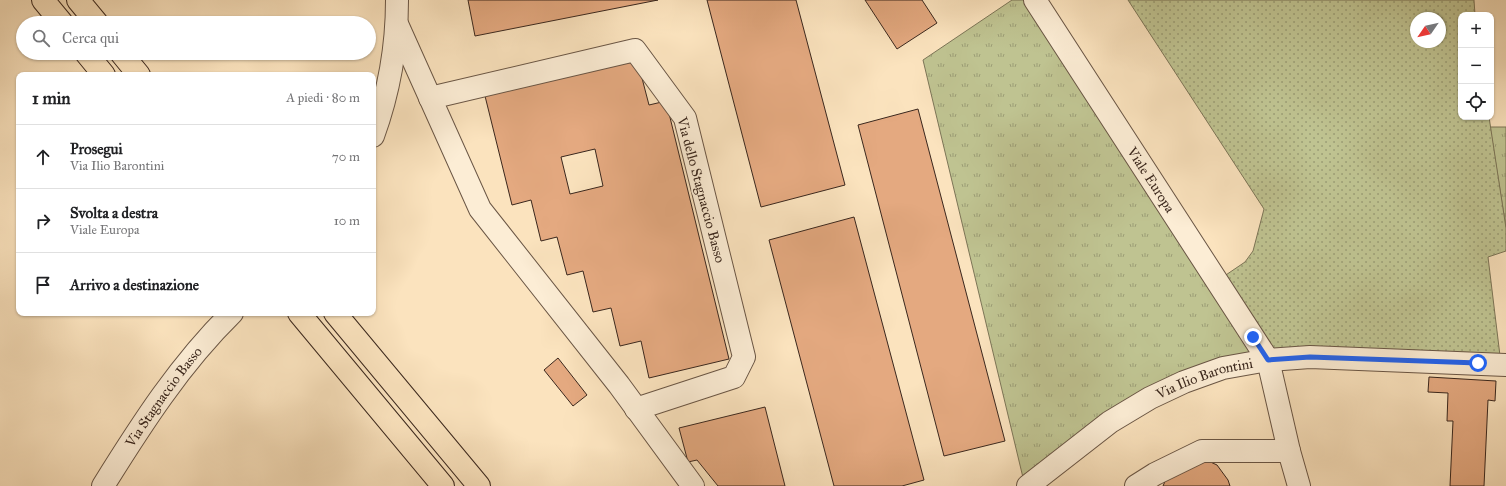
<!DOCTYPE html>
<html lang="it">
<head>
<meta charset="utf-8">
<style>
  body { margin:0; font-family:"IM FELL Great Primer",serif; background:#f6f6f6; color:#202124 }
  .controls { position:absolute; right:12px; top:12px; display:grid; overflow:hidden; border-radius:8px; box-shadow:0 1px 3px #0004 }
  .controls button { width:36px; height:36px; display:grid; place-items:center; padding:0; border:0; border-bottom:1px solid #e0e0e0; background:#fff; color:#202124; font:20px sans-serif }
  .compass { position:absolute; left:1410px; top:12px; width:36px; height:36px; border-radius:50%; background:#fff; box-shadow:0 1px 3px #0004; rotate:236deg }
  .stop { position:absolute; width:12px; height:12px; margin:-9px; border:3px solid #2563eb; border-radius:50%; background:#fff }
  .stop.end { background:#2563eb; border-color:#fff; box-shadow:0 1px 4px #0008 }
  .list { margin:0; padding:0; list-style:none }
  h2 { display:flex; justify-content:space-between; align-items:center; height:52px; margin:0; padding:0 16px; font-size:17px }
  h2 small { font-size:13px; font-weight:400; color:#757577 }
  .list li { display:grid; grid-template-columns:26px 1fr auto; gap:12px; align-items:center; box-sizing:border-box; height:64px; padding:0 16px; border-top:1px solid #e0e0e0 }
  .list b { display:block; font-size:15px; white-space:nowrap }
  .list p { margin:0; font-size:13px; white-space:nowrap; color:#757577 }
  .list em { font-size:13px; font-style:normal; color:#757577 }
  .icon { flex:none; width:22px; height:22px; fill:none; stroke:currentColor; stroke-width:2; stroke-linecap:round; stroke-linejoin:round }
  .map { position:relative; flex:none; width:1506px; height:486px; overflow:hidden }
  .search { position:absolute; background:#fff; box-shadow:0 1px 3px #0004; left:16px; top:16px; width:360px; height:44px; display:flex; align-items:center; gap:10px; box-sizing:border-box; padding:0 14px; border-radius:22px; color:#757577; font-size:15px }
  .panel { position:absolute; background:#fff; box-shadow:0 1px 3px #0004; left:16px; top:72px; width:360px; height:244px; border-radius:8px }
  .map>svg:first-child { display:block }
  .grass { fill:url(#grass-tufts); stroke:#7c7557 }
  .park { fill:url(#park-dots); stroke:#7c7557; fill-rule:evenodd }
  .building { fill:#e4a980; stroke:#3a271d; fill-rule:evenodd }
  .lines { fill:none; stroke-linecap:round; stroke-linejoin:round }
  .minor-casing { stroke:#6a5645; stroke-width:24 }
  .highway-casing { stroke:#3a271d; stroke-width:24 }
  .minor { stroke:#fcedd5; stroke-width:22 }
  .highway { stroke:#fbe3be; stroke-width:22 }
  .route { stroke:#2563eb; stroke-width:5 }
  .labels { text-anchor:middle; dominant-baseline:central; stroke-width:3.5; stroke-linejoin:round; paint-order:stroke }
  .street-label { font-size:14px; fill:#3a271d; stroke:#fcedd5 }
</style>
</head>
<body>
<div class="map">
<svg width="1506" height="486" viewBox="0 0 1506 486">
  <defs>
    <pattern id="grass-tufts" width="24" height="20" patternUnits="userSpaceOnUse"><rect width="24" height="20" fill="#bfc391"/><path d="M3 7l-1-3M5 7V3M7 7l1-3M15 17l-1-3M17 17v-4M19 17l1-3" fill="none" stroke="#9c9e76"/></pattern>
    <pattern id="park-dots" width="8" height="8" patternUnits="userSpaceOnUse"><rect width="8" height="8" fill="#bfc391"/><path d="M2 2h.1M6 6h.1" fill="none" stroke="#9c9e76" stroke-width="1.8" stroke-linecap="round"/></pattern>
  </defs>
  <rect width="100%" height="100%" fill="#fbe3be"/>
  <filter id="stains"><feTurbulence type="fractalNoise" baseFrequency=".005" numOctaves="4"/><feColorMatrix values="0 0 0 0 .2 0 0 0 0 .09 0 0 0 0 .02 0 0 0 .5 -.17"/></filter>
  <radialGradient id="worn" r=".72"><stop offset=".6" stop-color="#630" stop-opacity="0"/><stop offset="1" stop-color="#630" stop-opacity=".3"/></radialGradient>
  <!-- grass -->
  <path class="grass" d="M1012,0H1035L1268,360L1184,382L1025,486L923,60Z
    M1490,127H1506V228Z"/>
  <!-- park -->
  <path class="park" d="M1128,0H1474L1475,15H1461V117H1489L1506,228V251L1488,257L1501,364L1268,360L1217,281L1245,262L1253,251L1264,209ZM1416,18H1440V42H1416Z"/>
  <!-- building -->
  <path class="building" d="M468,0H658L475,36Z
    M707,0H796L845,185L761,207Z
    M865,0H922L937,23L897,49Z
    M637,59L649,105L666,101L729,359L649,378L641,341L620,346L611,308L593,312L583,271L567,275L557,237L541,241L531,200L512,205L485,96ZM595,149L603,186L570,194L561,157Z
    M918,109L1005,441L944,456L858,125Z
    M854,217L924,480L902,486H834L769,240Z
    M558,358L587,395L573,406L544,370Z
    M1429,377L1496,381L1495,401L1488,400L1484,486H1450L1453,421H1447L1448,393L1428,392Z
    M765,407L785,486H718L697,460L688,462L679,428Z
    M1204,459L1217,465L1228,480L1230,486H1163L1170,470Z"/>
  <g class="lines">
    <defs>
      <g id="minor">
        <path id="s1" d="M1035,0L1268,360L1289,451L1299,486"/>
        <path d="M397,24L480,209L619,385L693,486"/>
        <path d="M430,98L635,50L685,118L744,357L734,377L636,409"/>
        <path d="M373,136C389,92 397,47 397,0"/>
        <path id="s2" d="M103,486C141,425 180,364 232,313"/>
        <path id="s3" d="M1028,486L1110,422L1150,398L1184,382L1223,368L1268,360L1310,357L1506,365"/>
        <path d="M1136,486L1155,474L1202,451H1289"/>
      </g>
      <path id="highway" d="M43,0L62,23
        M78,0L97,23
        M86,53L104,75
        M121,53L139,75
        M299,313L443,486
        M335,313L479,486"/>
    </defs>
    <!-- minor casing -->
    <use href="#minor" class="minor-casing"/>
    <!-- highway casing -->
    <use href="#highway" class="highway-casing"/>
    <!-- minor -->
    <use href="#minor" class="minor"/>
    <!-- highway -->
    <use href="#highway" class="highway"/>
  </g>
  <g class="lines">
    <!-- route -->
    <path class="route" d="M1253,337L1268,360L1310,357L1478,363"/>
  </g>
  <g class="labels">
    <!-- street labels -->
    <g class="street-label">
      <text stroke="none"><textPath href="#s1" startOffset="214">Viale Europa</textPath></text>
      <text transform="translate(701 190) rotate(75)">Via dello Stagnaccio Basso</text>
      <text stroke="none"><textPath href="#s3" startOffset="209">Via Ilio Barontini</textPath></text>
      <text stroke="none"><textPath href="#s2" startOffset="108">Via Stagnaccio Basso</textPath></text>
    </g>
  </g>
  <rect width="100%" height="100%" filter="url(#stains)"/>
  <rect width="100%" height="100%" fill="url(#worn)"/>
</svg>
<div class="controls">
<button>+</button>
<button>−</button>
<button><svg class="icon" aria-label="locate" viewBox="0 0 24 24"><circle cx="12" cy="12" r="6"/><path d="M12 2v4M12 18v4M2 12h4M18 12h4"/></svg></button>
</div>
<svg class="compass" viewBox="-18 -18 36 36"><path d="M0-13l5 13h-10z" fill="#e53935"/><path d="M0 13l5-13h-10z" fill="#757577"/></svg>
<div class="stop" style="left:1478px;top:363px"></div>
<div class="stop end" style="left:1253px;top:337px"></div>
<div class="search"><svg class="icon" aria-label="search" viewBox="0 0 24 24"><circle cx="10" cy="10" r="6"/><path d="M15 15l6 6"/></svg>Cerca qui</div>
<section class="panel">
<h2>1 min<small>A piedi · 80 m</small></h2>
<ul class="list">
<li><svg class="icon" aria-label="ahead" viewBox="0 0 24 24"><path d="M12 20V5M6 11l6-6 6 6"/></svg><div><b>Prosegui</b><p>Via Ilio Barontini</p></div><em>70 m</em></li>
<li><svg class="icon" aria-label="right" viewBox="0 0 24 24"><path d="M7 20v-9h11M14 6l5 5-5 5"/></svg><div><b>Svolta a destra</b><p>Viale Europa</p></div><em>10 m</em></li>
<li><svg class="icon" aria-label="arrive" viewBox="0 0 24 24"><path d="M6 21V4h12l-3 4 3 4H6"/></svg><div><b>Arrivo a destinazione</b></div></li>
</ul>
</section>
</div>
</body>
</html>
